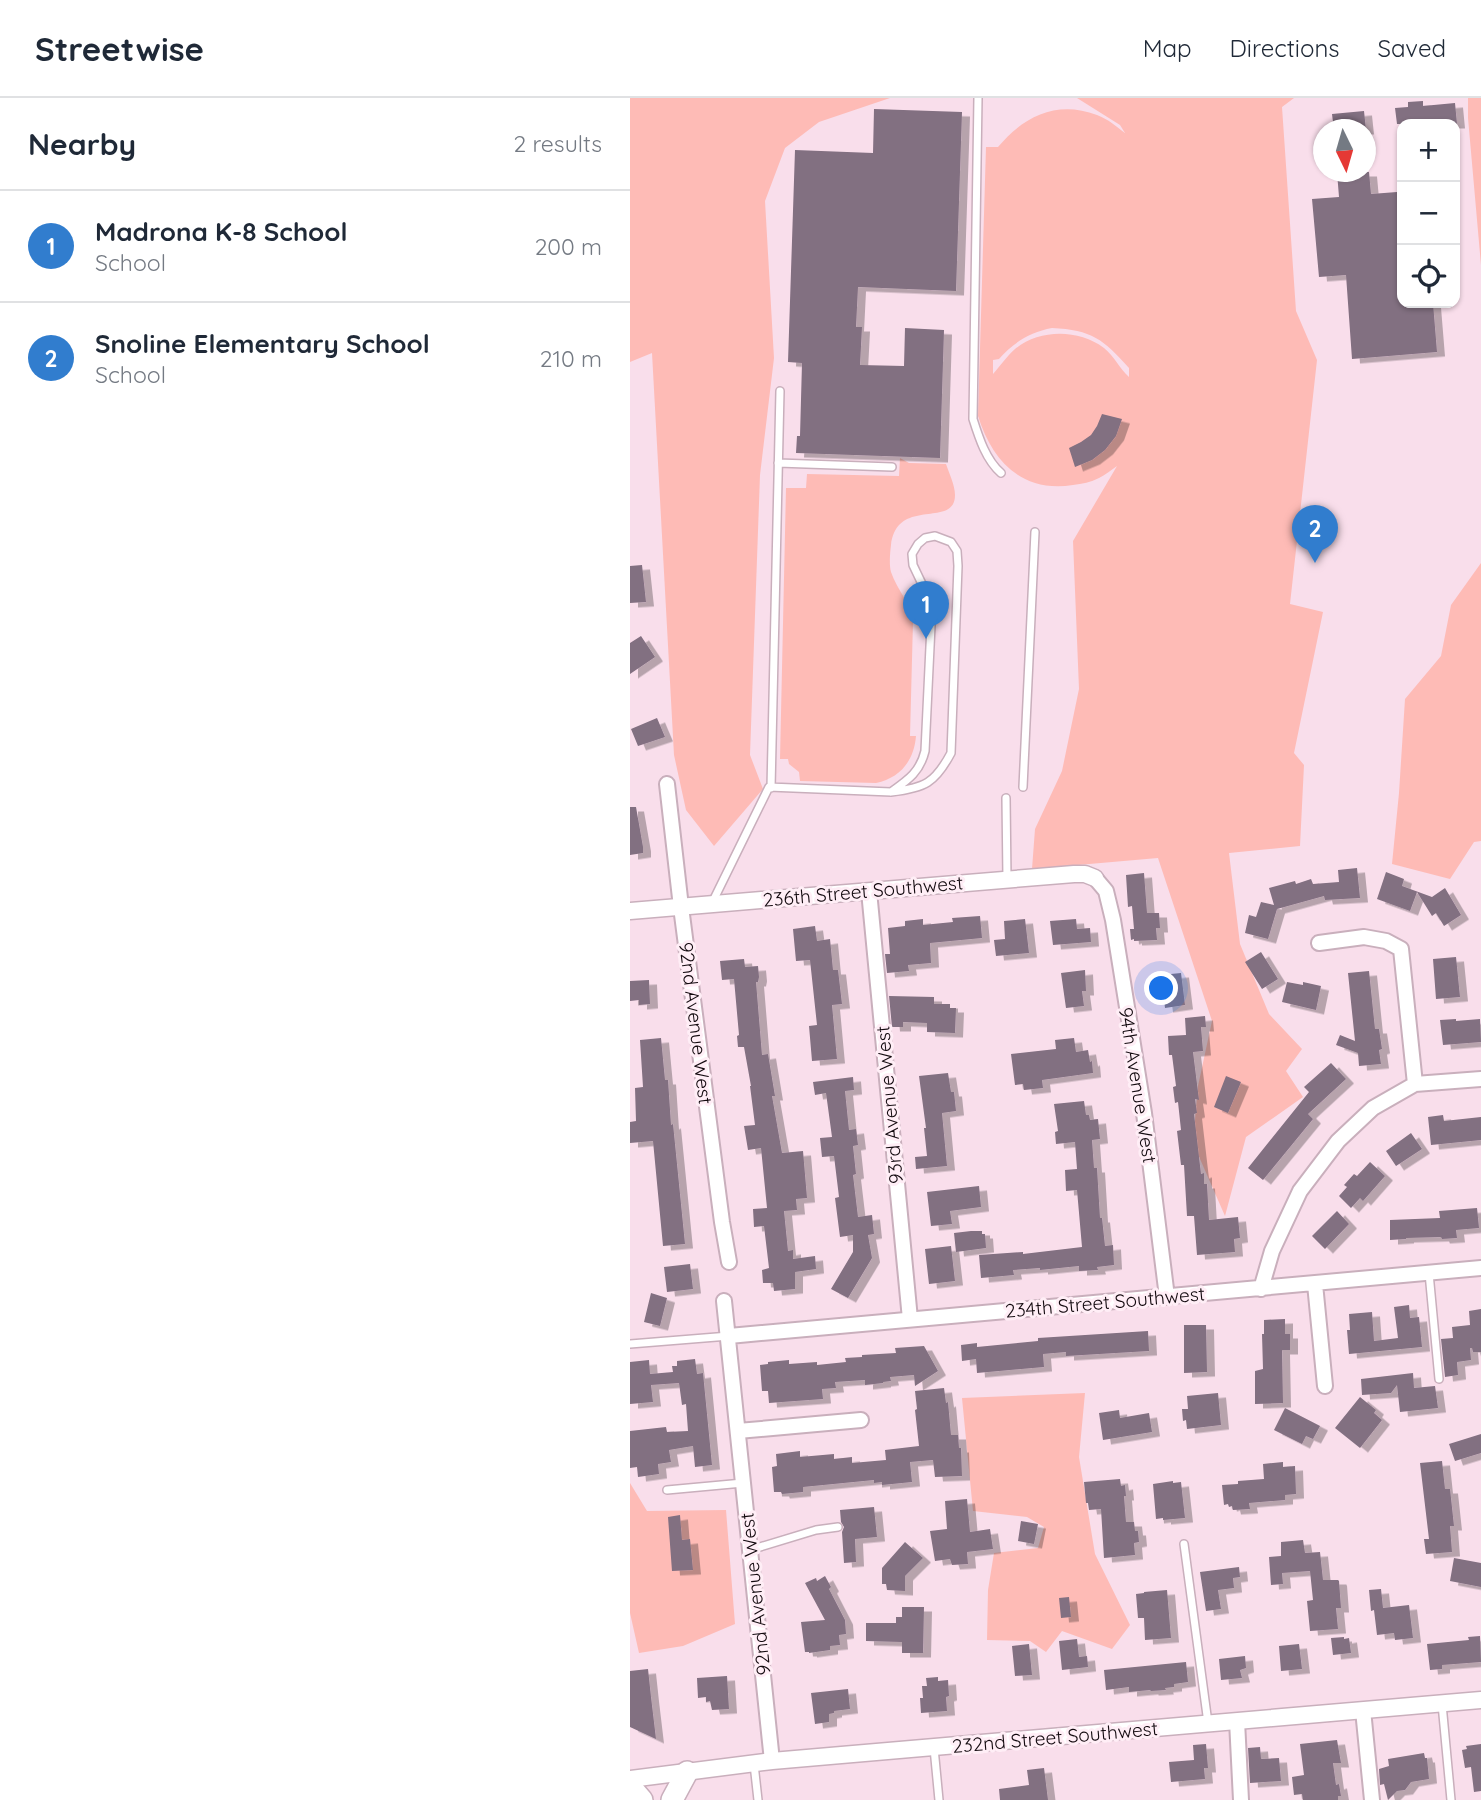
<!DOCTYPE html>
<html lang="en">
<head>
<meta charset="utf-8">
<style>
  body { margin:0; font-family:Quicksand,sans-serif; background:#f6f6f7; color:#1f2937 }
  .controls { position:absolute; right:21px; top:21px; display:grid; overflow:hidden; border-radius:14px; box-shadow:0 2px 5px #0004 }
  .controls button { width:63px; height:63px; display:grid; place-items:center; padding:0; border:0; border-bottom:2px solid #e0e1e3; background:#fff; color:#1f2937; font:35px sans-serif }
  .compass { position:absolute; left:683px; top:21px; width:63px; height:63px; border-radius:50%; background:#fff; box-shadow:0 2px 5px #0004; rotate:175deg }
  .you { position:absolute; left:532px; top:891px; width:24px; height:24px; margin:-18px; border:5px solid #fff; border-radius:50%; background:#1a73e8; box-shadow:0 0 0 10px #1a73e833 }
  .badge { display:grid; place-items:center; width:46px; height:46px; border-radius:50%; background:#317dce; color:#fff; font-size:23px; font-weight:700 }
  .pin { position:absolute; translate:-50% -58px; filter:drop-shadow(0 2px 4px #0008) }
  .pin::after { content:''; position:absolute; top:37px; width:24px; height:21px; background:inherit; clip-path:polygon(0 0,100% 0,50% 100%) }
  .list { margin:0; padding:0; list-style:none }
  h2 { display:flex; justify-content:space-between; align-items:center; height:91px; margin:0; padding:0 28px; font-size:30px }
  h2 small { font-size:23px; font-weight:400; color:#747a83 }
  .list li { display:grid; grid-template-columns:46px 1fr auto; gap:21px; align-items:center; box-sizing:border-box; height:112px; padding:0 28px; border-top:2px solid #e0e1e3 }
  .list b { display:block; font-size:26px; white-space:nowrap }
  .list p { margin:0; font-size:23px; white-space:nowrap; color:#747a83 }
  .list em { font-size:23px; font-style:normal; color:#747a83 }
  .icon { flex:none; width:38px; height:38px; fill:none; stroke:currentColor; stroke-width:2; stroke-linecap:round; stroke-linejoin:round }
  .map { position:relative; flex:none; width:851px; height:1702px; overflow:hidden }
  header { display:flex; align-items:center; gap:42px; box-sizing:border-box; height:98px; padding:0 35px; background:#fff; border-bottom:2px solid #e0e1e3 }
  header strong { font-size:33px }
  nav { display:flex; gap:38px; margin-inline-start:auto; font-size:24px }
  main { display:flex }
  aside { flex:1; background:#fff }
  .map>svg:first-child { display:block }
  .green { fill:#febbb6; fill-rule:evenodd }
  .building { fill:#826f81; filter:url(#shadow) }
  .lines { fill:none; stroke-linecap:round; stroke-linejoin:round }
  .service-casing { stroke:#c9afbc; stroke-width:10 }
  .minor-casing { stroke:#c9afbc; stroke-width:18 }
  .tertiary-casing { stroke:#c9afbc; stroke-width:19 }
  .primary-casing { stroke:#c9afbc; stroke-width:24 }
  .service { stroke:#fff; stroke-width:7 }
  .minor { stroke:#fff; stroke-width:14 }
  .tertiary { stroke:#fff; stroke-width:16 }
  .primary { stroke:#fff; stroke-width:21 }
  .labels { text-anchor:middle; dominant-baseline:central; stroke-width:6; stroke-linejoin:round; paint-order:stroke }
  .street-label { font-size:19px; fill:#12090e; stroke:#ffeef6 }
</style>
</head>
<body>
<header>
<strong>Streetwise</strong>
<nav><a>Map</a><a>Directions</a><a>Saved</a></nav>
</header>
<main>
<aside>
<h2>Nearby<small>2 results</small></h2>
<ul class="list">
<li><span class="badge">1</span><div><b>Madrona K-8 School</b><p>School</p></div><em>200 m</em></li>
<li><span class="badge">2</span><div><b>Snoline Elementary School</b><p>School</p></div><em>210 m</em></li>
</ul>
</aside>
<div class="map">
<svg width="851" height="1702" viewBox="0 0 851 1702">
  <defs>
    <filter id="shadow"><feDropShadow dx="8" dy="4.5" stdDeviation="0" flood-color="#0004"/></filter>
  </defs>
  <rect width="100%" height="100%" fill="#f9deeb"/>
  <!-- green -->
  <path class="green" d="M0,0H260L189,24L155,50L135,103L144,260L130,377L120,657L133,691L84,748L56,712L44,657L22,255L0,264Z
    M447,0H664L652,9L666,213L687,262L660,506L693,514L664,655L674,667L670,748L599,755L610,846L639,916L672,951L656,973L673,999L616,1039L595,1118L563,1045L568,988L582,923L528,760L402,771L405,731L432,673L449,591L443,443L487,368C481,372 475,377 469,380C461,384 452,386 443,387C392,395 362,363 348,318L356,49H368C394,18 427,2 467,17C478,21 487,29 495,35L490,27ZM422,230C462,232 473,241 499,270V279C490,271 484,258 474,250C448,231 410,231 385,251C377,258 370,268 363,276V262L369,261C383,245 400,234 422,230Z
    M838,0H851V167L838,20Z
    M270,360L279,365L316,366C319,375 325,387 325,397C325,431 267,398 261,447C260,455 259,467 261,474C267,492 281,505 283,523L280,638H286C284,663 270,680 246,685L170,683L169,674L159,666L158,661H150L156,390H176L177,376L269,378Z
    M851,465V743L844,744L820,781L762,766L769,695L775,601L811,558L821,507Z
    M455,1295L449,1359L465,1456L500,1527L482,1551L432,1533L416,1554L400,1543L357,1542L358,1492L364,1455L408,1450L414,1429L397,1419L343,1413L332,1300Z
    M0,1385L17,1413L96,1412L105,1526L53,1548L9,1555L0,1515Z"/>
  <!-- building -->
  <path class="building" d="M793,3V8L825,5L827,26H767L765,10L778,9V4Z
    M244,11L332,14L326,193L228,189L226,229H232L230,267L274,268L275,230L314,232L310,360L166,355L167,338H170L172,265L158,264L165,52L243,55Z
    M734,13L736,32H704L702,16Z
    M707,74H739L741,96L767,94L772,157V205H803L807,254L722,261L716,177L689,179L682,101L709,99Z
    M472,316L492,321L486,338L475,352L462,362L445,369L439,350L451,344L461,337L467,328Z
    M12,467L16,504L0,505V468Z
    M11,538L25,559L0,576V545Z
    M27,620L35,639L8,648L1,631Z
    M0,709H6L13,749V755L0,757Z
    M727,770L730,800L695,802L694,798L647,811L638,841L615,835L619,817L626,819L631,804L644,807L639,790L665,783L666,786L681,781L683,786L709,784L708,772Z
    M756,774L774,781L772,788L802,799L815,790L831,817L814,828L806,815L802,818L787,794L780,813L747,801Z
    M514,775L517,815H529L530,830H526L527,842L504,843V841L501,842L500,831H504L502,808L498,809L496,777Z
    M350,818L352,840L300,845L301,865L278,867L279,873L257,875L255,856H260L258,830L275,828V823L293,821V827L323,824L322,820Z
    M395,821L399,855L366,858L364,842L375,841L374,823Z
    M446,821L447,831L460,830L461,844L423,847L420,823Z
    M185,828L187,843L200,841L203,872H208L212,906L202,907L207,961L182,963L179,928L187,927L180,862L166,863L163,831Z
    M631,854L648,881L632,891L615,864Z
    M826,859L830,899L806,901L803,861Z
    M114,861L115,869L128,868L129,879L128,884H126L132,957L138,956L145,998H142L152,1055L173,1053L177,1100L166,1101L167,1112L154,1113L158,1153L163,1152V1161L185,1158L186,1171L165,1174V1191L144,1193L143,1185H133L132,1172L139,1170L134,1128L124,1129L123,1111L137,1110L131,1050L118,1052L114,1028L125,1027L120,988H121L114,949H108L107,938L109,937L104,881L92,882L90,863Z
    M455,872L456,893H452L454,908L436,910L431,875Z
    M739,873L745,931H749L752,951L749,952L751,966L729,968L728,955L706,947L710,937L725,943L718,875Z
    M551,875L555,907L535,910L531,877Z
    M19,882L20,906L9,907V902L0,903V883Z
    M657,884L673,887V884L691,888L686,912L652,904Z
    M259,898L304,899V906H320V910H326L325,935L297,934V925L273,924V929H262Z
    M575,918L576,929H571L573,953L563,954L569,1002L565,1001L567,1015L564,1016L571,1076L574,1075V1086H577L579,1122L608,1119L610,1140L604,1141L605,1154L567,1157L564,1118H557L554,1067H551L547,1033L551,1032L548,1004L545,1005L543,989L546,988L542,957H539L538,938L556,937L555,920Z
    M826,921V923L850,921L851,944L813,947L810,922Z
    M31,940L35,982H38L41,1027L43,1026L55,1146L33,1148L23,1043L0,1045V1024L6,1023L5,990L13,989L10,942Z
    M444,940L446,954L458,952L460,964L462,963L463,975L412,982L413,990L394,992L393,986L385,987L381,956L426,951L425,942Z
    M701,965L716,981L678,1016L683,1021L633,1082L618,1070L679,994L674,989Z
    M318,975L321,994H324L326,1013L312,1015L317,1068L286,1071L285,1059L297,1058L294,1030H296L289,978Z
    M596,978L611,984L598,1015L584,1009Z
    M223,979L224,992L215,993L219,1032L226,1031L228,1047L223,1048L226,1076L223,1077L228,1119L242,1117L244,1136L238,1137L242,1160L218,1200L201,1191L223,1154V1137L210,1139L205,1100L209,1099L204,1058L192,1059L190,1040L202,1039L196,995L185,997L183,984Z
    M454,1003L456,1017H459L460,1022L468,1021L470,1041L462,1042L464,1070H467L470,1120H472L475,1148L483,1147L484,1167L467,1169L468,1172L449,1173V1168L410,1172V1170L383,1172L384,1177L351,1180L349,1157L393,1154V1156L452,1149L447,1092L436,1093L435,1072L447,1071L445,1044L426,1046L425,1034L428,1033L424,1006Z
    M813,1017L814,1023L851,1019V1042L801,1047L798,1019Z
    M781,1035L792,1051L766,1068L756,1053Z
    M740,1064L755,1078L733,1103L730,1100L721,1110L709,1098L717,1089L714,1087L724,1076L727,1078Z
    M349,1088L351,1109L320,1113L322,1126L301,1128L297,1094Z
    M847,1110L849,1130L826,1132L827,1140L812,1141L811,1139L776,1140V1141L760,1142V1122L810,1120L809,1113Z
    M707,1113L719,1126L695,1151L682,1138Z
    M341,1133H352V1136H355L356,1150L326,1154L324,1135Z
    M321,1148L325,1183L299,1186L295,1151Z
    M60,1166L63,1191L37,1194L34,1169Z
    M21,1195L37,1200L30,1228L14,1224Z
    M779,1207L780,1220L789,1219L792,1249L719,1256L717,1232H720L719,1216L742,1214L744,1243L768,1240L764,1209Z
    M851,1211V1254H843L842,1250H840L841,1262L827,1264L828,1277L815,1279L811,1241L823,1240L822,1229L840,1227L839,1213Z
    M655,1221V1236H660V1252H652L653,1305L625,1306V1273L633,1271L632,1236H634V1222Z
    M554,1227H576L577,1274L554,1275Z
    M518,1233L519,1253L436,1258V1254L413,1256L414,1269L347,1275L346,1261L332,1263L331,1247L347,1245V1249L408,1243V1240Z
    M294,1248L308,1273L285,1288L284,1277L260,1279L261,1283L253,1284V1285L235,1287V1282L205,1284L206,1290L192,1291L193,1301L152,1304L139,1305L138,1293H132L130,1267L138,1266V1264L159,1262V1266L187,1264V1267L216,1264L215,1260L232,1259V1257L266,1255L265,1250Z
    M65,1261L67,1276L73,1275L82,1367L65,1369L63,1348L39,1352L41,1364L28,1366L29,1376L8,1379L7,1369L0,1370V1333L36,1329L37,1334L58,1333L56,1306L52,1307L49,1285L21,1287L23,1304L0,1306V1264L19,1262L20,1276L43,1274L42,1268H47V1263Z
    M783,1275L784,1290L805,1288L808,1310L770,1314L767,1287L761,1295L732,1297L731,1281Z
    M314,1290L316,1305L318,1304L321,1337H328L329,1350H331L332,1378L305,1379L303,1362L280,1364L282,1384L252,1387V1384L244,1385V1382L173,1389V1394L152,1396L151,1394H144L142,1369L147,1368L146,1356L170,1353V1359L204,1356V1361L222,1359V1365L256,1362L255,1352L289,1348L285,1312L287,1311L285,1293Z
    M588,1295L591,1327L557,1331L556,1322L553,1323L552,1311H558L557,1298Z
    M730,1299L746,1312L744,1315L752,1322L730,1350L705,1330Z
    M655,1310L690,1328L683,1341L676,1338L672,1346L644,1332Z
    M489,1312L490,1320L519,1315L522,1334L473,1342L469,1315Z
    M851,1336V1355L825,1363L819,1346Z
    M812,1363L815,1391H820L824,1428H820L822,1454L796,1456L794,1441H799L790,1365Z
    M653,1364V1369L665,1368L666,1396L655,1397V1402L619,1405L620,1411L603,1412L602,1408L599,1409L598,1406L594,1407L592,1387L608,1386V1383L634,1381L633,1366Z
    M490,1381L491,1388L495,1387L496,1398H494L496,1424H504L505,1433H508L509,1444L504,1445L505,1457L474,1460L471,1411L459,1412L458,1405H456L454,1384Z
    M543,1383V1385L551,1384L555,1420L533,1422V1420L526,1421L523,1386Z
    M337,1401L340,1434L360,1431L363,1451L337,1454L338,1466L322,1467L320,1461L305,1463L300,1433L317,1431L315,1403Z
    M244,1409L247,1439L225,1441L226,1464L214,1465L212,1434L214,1429L211,1424L210,1412Z
    M50,1417L52,1442L60,1441L63,1472L42,1473L38,1419Z
    M391,1423L408,1426L404,1446L388,1443Z
    M673,1442L675,1455L690,1454L693,1482H708L709,1483L711,1510H706L708,1531L680,1533L677,1503L683,1502L680,1473L652,1475L653,1486L641,1487L639,1459L651,1458V1444Z
    M275,1444L293,1460L275,1478V1493L257,1492L256,1486H252V1470Z
    M824,1460L851,1465V1489L820,1483Z
    M609,1469L610,1479L603,1480L604,1490L588,1492L591,1511L576,1513L570,1474Z
    M195,1478L201,1489L199,1491L215,1522L216,1536L209,1537L210,1547L200,1548V1552L179,1555V1554H175L171,1524L195,1522L175,1485L186,1480L187,1483Z
    M751,1491L753,1510L779,1507L783,1540L765,1542L764,1535L747,1537L744,1512L741,1513L739,1492Z
    M537,1492L541,1540L515,1542L514,1520H508L506,1496L514,1495V1494Z
    M439,1499L441,1519L431,1520L429,1500Z
    M272,1509H294L293,1555H272V1544L236,1543V1525H266V1519H272Z
    M850,1538L851,1564L812,1567V1571L800,1572L797,1546L839,1542L838,1539Z
    M714,1539V1541L719,1540L721,1555L703,1557L701,1540Z
    M447,1541L449,1559L457,1558L458,1569L432,1572L429,1543Z
    M399,1546L402,1577L385,1578L382,1548Z
    M669,1546L672,1571L651,1573L649,1548Z
    M615,1558L616,1570L610,1572L612,1580L591,1582L589,1561Z
    M556,1564L558,1584L544,1586V1589L535,1590L536,1592L521,1593L520,1592L499,1594V1589L476,1592L474,1572Z
    M18,1571L21,1599L26,1641L0,1629V1573Z
    M97,1578L99,1611L82,1612L80,1603L76,1604V1599L68,1600L67,1580Z
    M308,1579V1583L318,1582L319,1598L316,1599L317,1613L291,1615L290,1600H293L292,1588H297L296,1580Z
    M218,1591L220,1611L204,1613V1615L199,1616V1624L185,1626L181,1595Z
    M707,1642L711,1665H703L706,1687L709,1686L711,1698H708V1702H673L672,1696L664,1697L662,1679L674,1677L670,1646Z
    M576,1646L578,1670H574L575,1681L541,1684L539,1664L564,1662L563,1647Z
    M851,1646V1693L844,1694L841,1669L835,1670L832,1652L837,1651L836,1648Z
    M630,1649L631,1661L649,1660L651,1683L620,1685L618,1650Z
    M794,1655L795,1660H797L799,1681L781,1684L775,1692L767,1693L758,1702L754,1686L750,1687L749,1671L759,1668L758,1661Z
    M414,1670L418,1702H370L369,1691L399,1687L397,1672Z"/>
  <g class="lines">
    <defs>
      <path id="service" d="M348,0L343,321C349,340 356,362 371,375
        M148,365L262,369
        M393,689L405,434
        M141,690L150,293
        M376,700L377,781
        M82,805L139,689L261,694C295,690 305,685 321,655L328,468L327,453L321,444L305,438L295,440L288,446L282,456L283,467L302,507L295,653C290,674 278,682 261,694
        M799,1175L809,1281
        M0,1246L99,1238
        M37,1392L113,1385
        M554,1446L578,1625
        M120,1452L186,1432L208,1429
        M812,1606L821,1702
        M304,1650L309,1702
        M124,1666L128,1702"/>
      <path id="minor" d="M37,686L51,809L92,1124L99,1164
        M465,780L476,793L483,822L514,1015L537,1199
        M239,793L280,1221
        M689,845L734,839L756,843L771,851L785,986
        M685,1186L695,1288
        M631,1191L642,1153L670,1093L708,1043L743,1010L785,986L851,981
        M94,1203L142,1663
        M99,1238L851,1170
        M108,1333L231,1322
        M733,1612L742,1702
        M607,1623L611,1702"/>
      <path id="tertiary" d="M0,813L444,776H455L465,780
        M0,1681L142,1663L851,1602"/>
      <path id="primary" d="M0,1688L12,1702
        M42,1702L57,1674"/>
    </defs>
    <!-- service casing -->
    <use href="#service" class="service-casing"/>
    <!-- minor casing -->
    <use href="#minor" class="minor-casing"/>
    <!-- tertiary casing -->
    <use href="#tertiary" class="tertiary-casing"/>
    <!-- primary casing -->
    <use href="#primary" class="primary-casing"/>
    <!-- service -->
    <use href="#service" class="service"/>
    <!-- minor -->
    <use href="#minor" class="minor"/>
    <!-- tertiary -->
    <use href="#tertiary" class="tertiary"/>
    <!-- primary -->
    <use href="#primary" class="primary"/>
  </g>
  <g class="labels">
    <!-- street labels -->
    <g class="street-label">
      <text transform="translate(233 793) rotate(-5)">236th Street Southwest</text>
      <text transform="translate(66 925) rotate(83)">92nd Avenue West</text>
      <text transform="translate(508 987) rotate(81)">94th Avenue West</text>
      <text transform="translate(259 1007) rotate(-95)">93rd Avenue West</text>
      <text transform="translate(475 1204) rotate(-5)">234th Street Southwest</text>
      <text transform="translate(125 1496) rotate(-96)">92nd Avenue West</text>
      <text transform="translate(425 1639) rotate(-5)">232nd Street Southwest</text>
    </g>
  </g>
</svg>
<div class="controls">
<button>+</button>
<button>−</button>
<button><svg class="icon" aria-label="locate" viewBox="0 0 24 24"><circle cx="12" cy="12" r="6"/><path d="M12 2v4M12 18v4M2 12h4M18 12h4"/></svg></button>
</div>
<svg class="compass" viewBox="-18 -18 36 36"><path d="M0-13l5 13h-10z" fill="#e53935"/><path d="M0 13l5-13h-10z" fill="#747a83"/></svg>
<div class="you"></div>
<div class="pin badge" style="left:296px;top:541px">1</div>
<div class="pin badge" style="left:685px;top:465px">2</div>
</div>
</main>
</body>
</html>
